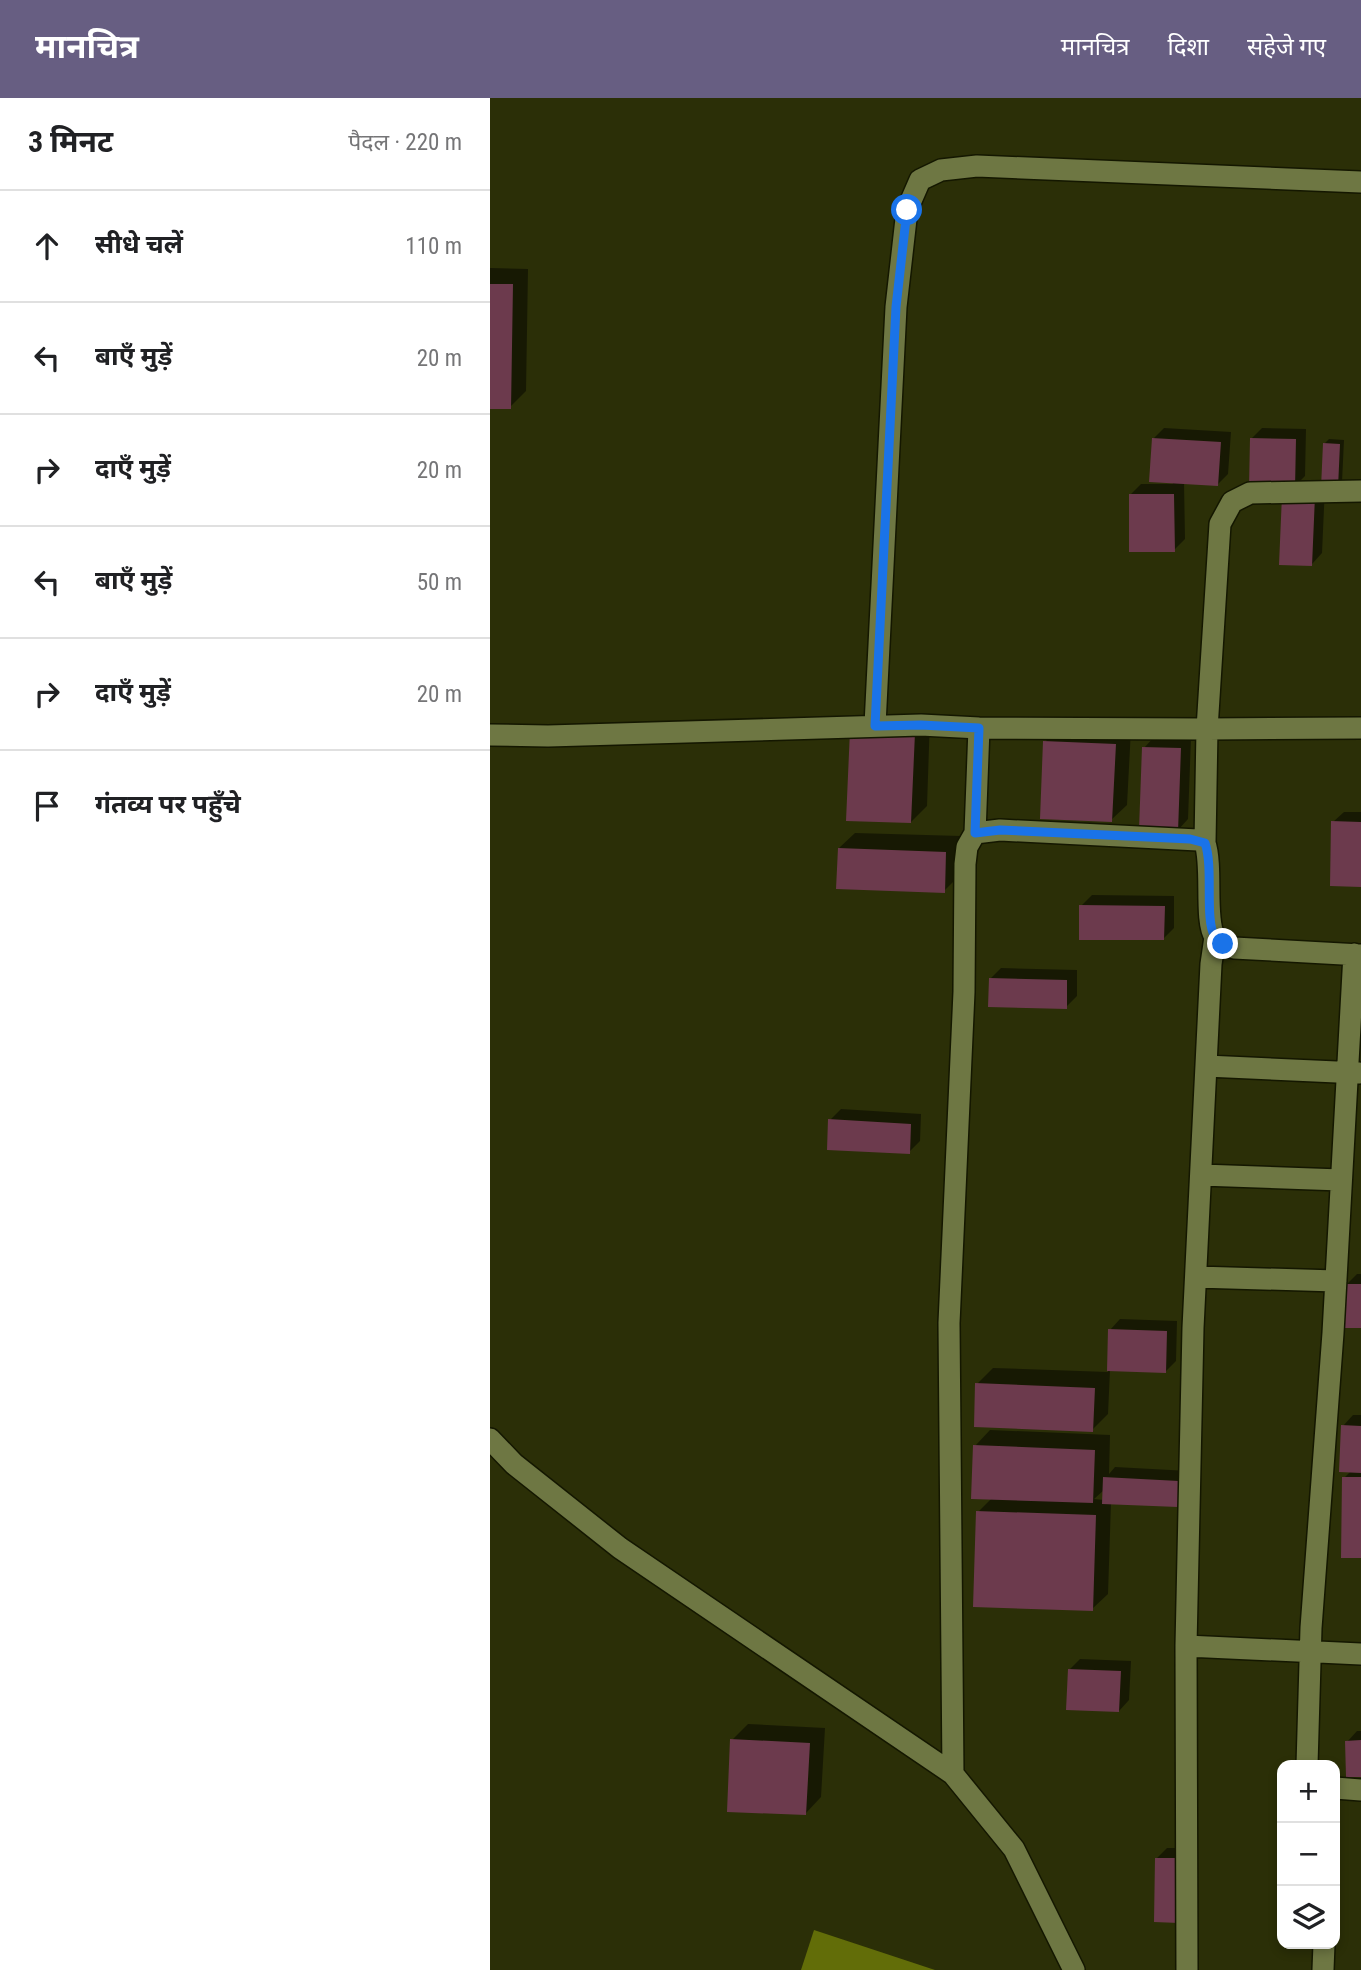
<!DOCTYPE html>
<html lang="hi">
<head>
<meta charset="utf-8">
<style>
  body { margin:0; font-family:"Roboto Condensed","Noto Sans Devanagari",sans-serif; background:#f6f6f6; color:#202124 }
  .controls { position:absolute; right:21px; bottom:21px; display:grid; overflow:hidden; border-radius:14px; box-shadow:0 4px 10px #0003 }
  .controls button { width:63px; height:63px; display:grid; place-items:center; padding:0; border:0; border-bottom:2px solid #e0e0e0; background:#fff; color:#202124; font:35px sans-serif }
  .stop { position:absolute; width:21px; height:21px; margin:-16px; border:5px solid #1a73e8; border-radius:50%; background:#fff }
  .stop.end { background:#1a73e8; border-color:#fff; box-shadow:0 2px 7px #0008 }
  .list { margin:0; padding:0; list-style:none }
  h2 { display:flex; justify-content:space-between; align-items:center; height:91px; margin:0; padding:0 28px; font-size:30px }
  h2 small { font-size:23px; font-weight:400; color:#757577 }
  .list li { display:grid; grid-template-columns:46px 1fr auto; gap:21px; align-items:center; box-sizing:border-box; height:112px; padding:0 28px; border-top:2px solid #e0e0e0 }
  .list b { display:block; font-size:26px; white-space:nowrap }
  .list em { font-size:23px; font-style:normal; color:#757577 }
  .icon { flex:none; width:38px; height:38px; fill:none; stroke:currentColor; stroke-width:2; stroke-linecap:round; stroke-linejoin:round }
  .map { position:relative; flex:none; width:871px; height:1872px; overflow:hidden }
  header { display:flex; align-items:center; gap:42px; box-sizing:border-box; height:98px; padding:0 35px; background:#675e82; color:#fff }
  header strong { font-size:33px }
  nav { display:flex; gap:38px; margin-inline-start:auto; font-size:24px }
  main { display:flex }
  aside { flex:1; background:#fff }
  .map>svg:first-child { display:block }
  .water { fill:#626d08 }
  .shadow { fill:#0007; fill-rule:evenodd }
  .building { fill:#6c3a4d }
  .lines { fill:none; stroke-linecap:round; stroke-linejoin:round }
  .street-casing { stroke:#141700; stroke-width:24 }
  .street { stroke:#6e7743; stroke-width:21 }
  .route { stroke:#1a73e8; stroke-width:9 }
</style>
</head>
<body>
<header>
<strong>मानचित्र</strong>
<nav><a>मानचित्र</a><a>दिशा</a><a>सहेजे गए</a></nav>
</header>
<main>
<aside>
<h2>3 मिनट<small>पैदल · 220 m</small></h2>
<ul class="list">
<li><svg class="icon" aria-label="ahead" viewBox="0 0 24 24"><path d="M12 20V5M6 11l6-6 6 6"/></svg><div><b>सीधे चलें</b></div><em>110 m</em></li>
<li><svg class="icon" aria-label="left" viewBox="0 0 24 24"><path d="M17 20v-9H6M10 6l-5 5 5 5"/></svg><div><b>बाएँ मुड़ें</b></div><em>20 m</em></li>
<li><svg class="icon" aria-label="right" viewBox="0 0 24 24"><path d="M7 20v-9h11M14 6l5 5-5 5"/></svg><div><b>दाएँ मुड़ें</b></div><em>20 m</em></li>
<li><svg class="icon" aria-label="left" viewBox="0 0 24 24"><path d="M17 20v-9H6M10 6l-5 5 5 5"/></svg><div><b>बाएँ मुड़ें</b></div><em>50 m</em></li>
<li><svg class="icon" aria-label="right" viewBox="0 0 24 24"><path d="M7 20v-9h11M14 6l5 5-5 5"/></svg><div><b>दाएँ मुड़ें</b></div><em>20 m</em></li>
<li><svg class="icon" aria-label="arrive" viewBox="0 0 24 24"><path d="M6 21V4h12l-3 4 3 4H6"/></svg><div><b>गंतव्य पर पहुँचे</b></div></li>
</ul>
</aside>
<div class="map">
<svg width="871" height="1872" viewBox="0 0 871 1872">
  <rect width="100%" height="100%" fill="#2b2f07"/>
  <!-- water -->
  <path class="water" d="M324,1832L445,1872H311Z"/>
  <!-- shadow -->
  <path class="shadow" d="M0,170L38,171L36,293L20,309H0Z
    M674,330L741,334L738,376L727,387L694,384L695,441L684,452L640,397L651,386H683L664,340Z
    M772,330L816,331L815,378L806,387L832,388L834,346L839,341L854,342L852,384L835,388L832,455L822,466L794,398L761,341Z
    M440,620L437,708L421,724L362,633Z
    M571,628L641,631L637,707L621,722L555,644Z
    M664,639L701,640L698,721L688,732L654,650Z
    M854,714H871V787L843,724Z
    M365,735L471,738L470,777L454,793L349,750Z
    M602,797L684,798V830L673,841L591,808Z
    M511,870L587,872V898L576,909L500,881Z
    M351,1011L431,1016L430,1043L419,1054L340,1022Z
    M867,1176H871V1228L856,1187Z
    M630,1221L687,1223L686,1263L675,1274L620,1272L618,1316L602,1332L487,1286L503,1270L618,1274L620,1232Z
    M863,1317H871V1458L854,1380L861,1373L853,1328Z
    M500,1332L620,1337L619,1376L625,1369L699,1373L698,1397L687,1407L621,1405L618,1496L602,1511L488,1414L502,1400L485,1348ZM614,1392V1402L604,1401Z
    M590,1561L641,1563L639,1602L629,1613L580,1571Z
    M258,1626L335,1630L331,1699L316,1715L242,1642Z
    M867,1633H871V1677L857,1644Z
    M677,1750H699V1812L666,1761Z"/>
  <!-- building -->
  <path class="building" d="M0,186H23L21,311H0Z
    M662,340L731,344L728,388L659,384Z
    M760,340L806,341L805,391L759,390Z
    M833,345L850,346L848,390H831Z
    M639,396H684L685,454H639Z
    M792,397L825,398L822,468L789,467Z
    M360,632L425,635L421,725L356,723Z
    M553,643L626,646L622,724L550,721Z
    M652,649L691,650L688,734L649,732Z
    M841,723L871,724V789L840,788Z
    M348,750L456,754L455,795L346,791Z
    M589,807L675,808L674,842H589Z
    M499,880L577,882V911L498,909Z
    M338,1021L421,1026L420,1056L337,1052Z
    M854,1186H871V1230H853Z
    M618,1231L677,1233L676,1275L617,1273Z
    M485,1285L605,1290L603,1334L484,1329Z
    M851,1327L871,1328V1375L849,1374Z
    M483,1347L605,1352L603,1405L481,1401Z
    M613,1379L689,1383L688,1409L612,1406Z
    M852,1379H871V1460H851Z
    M486,1413L606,1417L603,1513L483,1509Z
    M578,1571L631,1573L629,1614L576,1612Z
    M240,1641L320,1645L316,1717L237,1714Z
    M871,1642V1679H856L855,1643Z
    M665,1760H689V1825L664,1824Z"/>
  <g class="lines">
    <defs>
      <path id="street" d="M871,393L760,395L742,404L730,426L717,631L871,630
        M385,627L406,209L417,112L430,82L451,72L487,68L871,84
        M0,637L58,638L431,627L489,630L717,631L715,745
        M485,735L489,630
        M716,968L869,975
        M711,1077L851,1082
        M706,1179L846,1183
        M0,1341L24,1366L130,1450L463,1676L524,1751L584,1872
        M696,1548L871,1556
        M817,1667L821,1530L843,1235L864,856
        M463,1676L459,1225L474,894L475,766L477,749L485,735L510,732L708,742L715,745C723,769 714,823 725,839C729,845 737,848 744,850L871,857
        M845,1690L871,1692
        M697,1872L696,1548L703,1230L721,866L725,839
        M833,1872L834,1846"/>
    </defs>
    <!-- street casing -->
    <use href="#street" class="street-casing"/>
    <!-- street -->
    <use href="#street" class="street"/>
  </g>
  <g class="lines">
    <!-- route -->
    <path class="route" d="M417,112L406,209L385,628L431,627L489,630L485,735L510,732L700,741L715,745C724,770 714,821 725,839C725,840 732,845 733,846"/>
  </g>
</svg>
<div class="controls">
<button>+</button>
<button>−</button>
<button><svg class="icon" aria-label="layers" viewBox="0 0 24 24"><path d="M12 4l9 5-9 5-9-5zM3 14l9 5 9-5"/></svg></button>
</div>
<div class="stop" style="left:417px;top:112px"></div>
<div class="stop end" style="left:733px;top:846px"></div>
</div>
</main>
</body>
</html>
